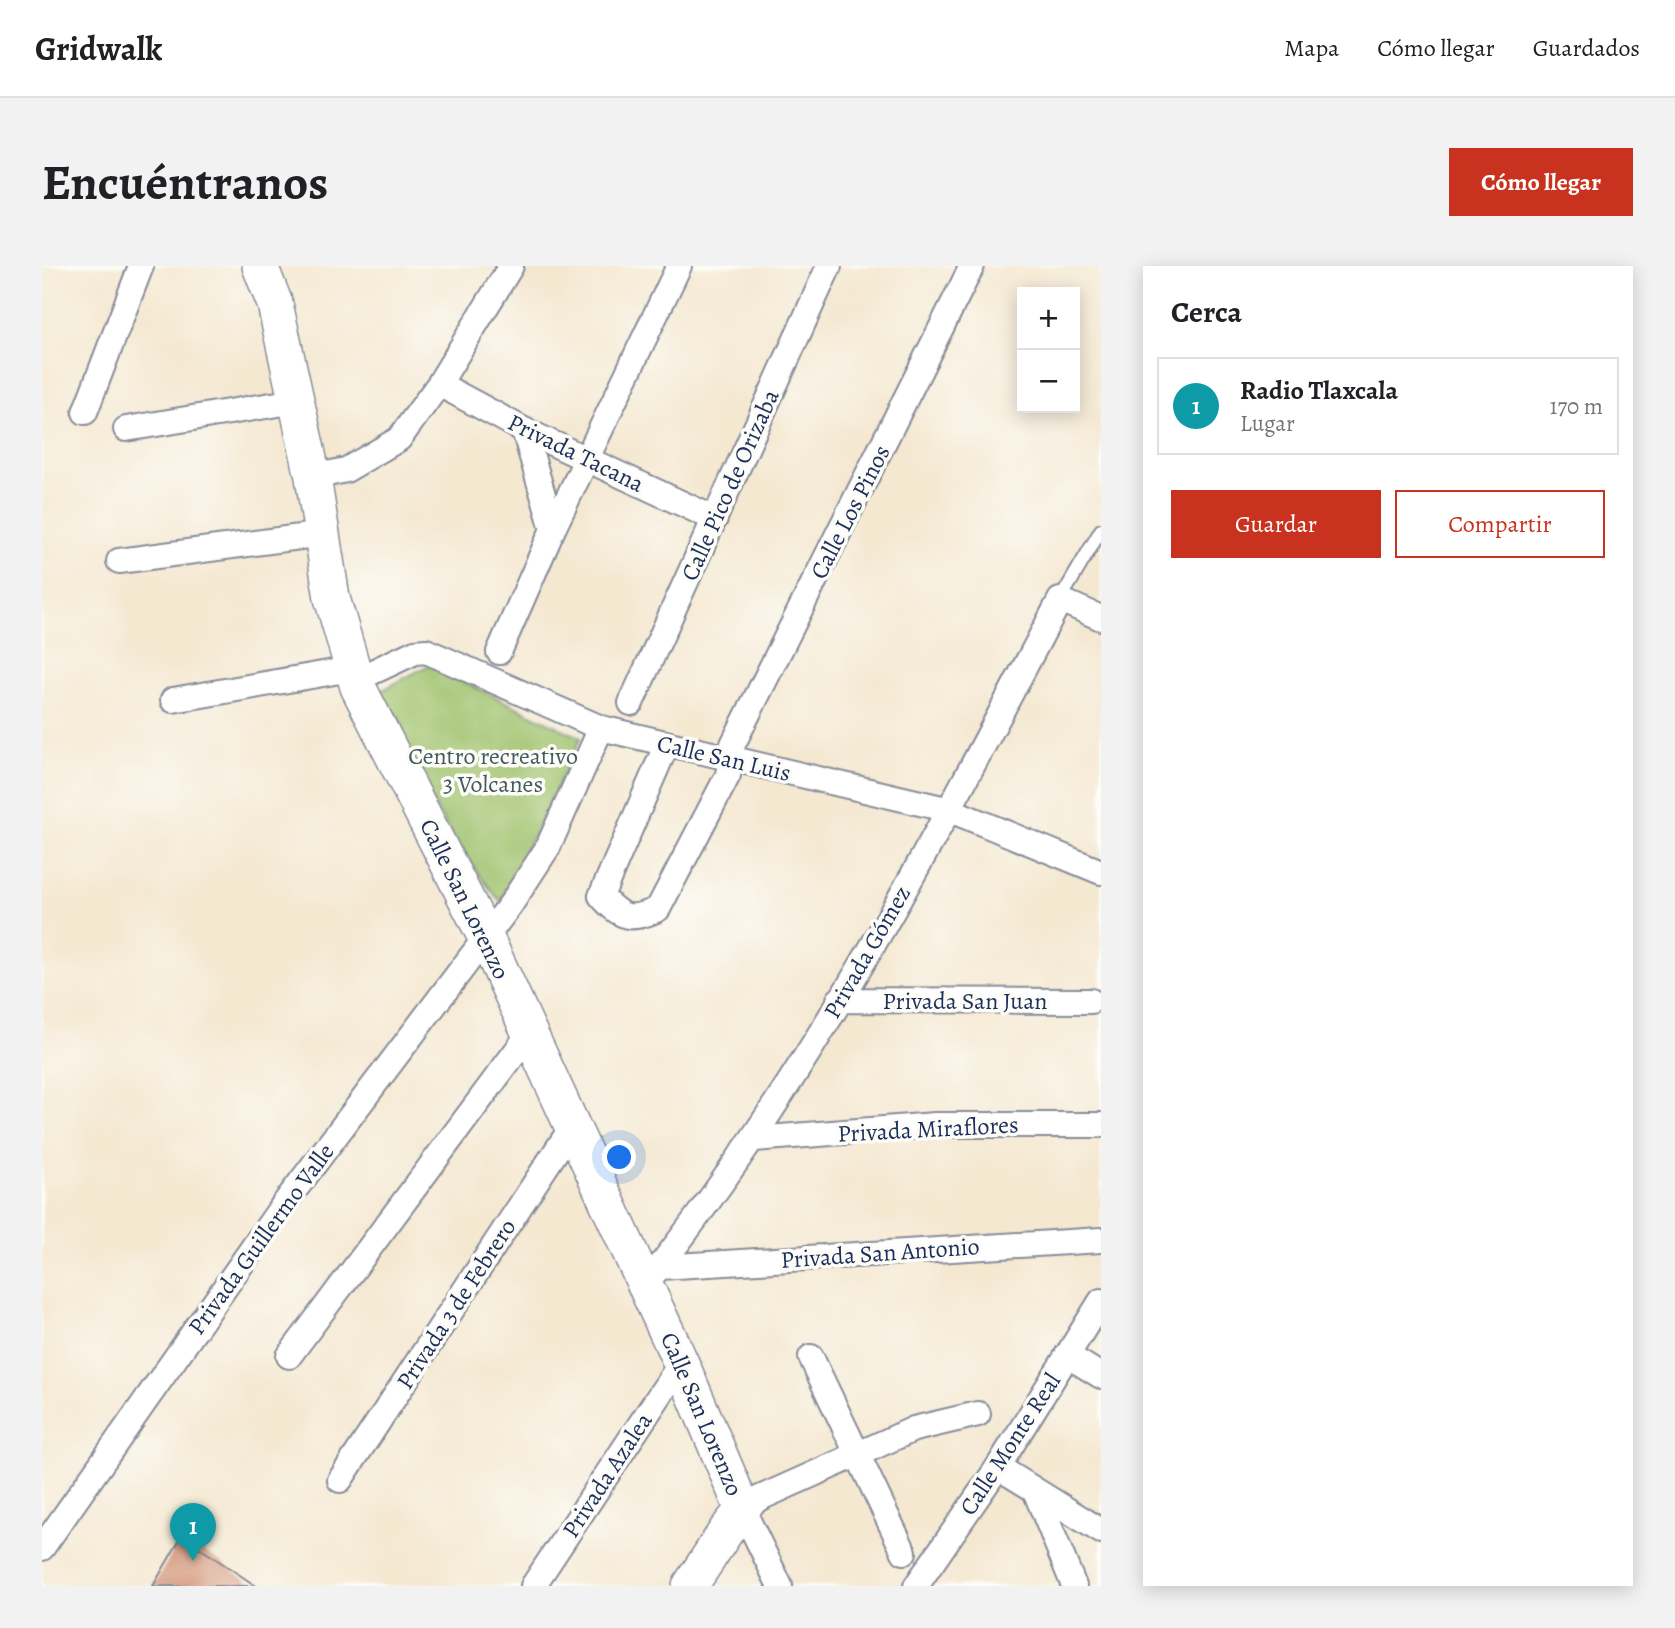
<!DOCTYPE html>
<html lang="es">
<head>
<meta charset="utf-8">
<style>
  body { margin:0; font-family:Alegreya,serif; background:#f2f2f2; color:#202124 }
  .controls { position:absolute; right:21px; top:21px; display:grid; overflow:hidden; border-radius:0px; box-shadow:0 4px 18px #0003 }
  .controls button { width:63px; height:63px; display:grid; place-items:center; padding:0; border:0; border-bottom:2px solid #e0e0e0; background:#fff; color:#202124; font:35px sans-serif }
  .you { position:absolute; left:578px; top:892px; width:24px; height:24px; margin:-18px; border:5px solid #fff; border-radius:50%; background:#1a73e8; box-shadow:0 0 0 10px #1a73e833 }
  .badge { display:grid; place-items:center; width:46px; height:46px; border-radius:50%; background:#c8321e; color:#fff; font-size:23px; font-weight:700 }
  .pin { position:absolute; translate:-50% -58px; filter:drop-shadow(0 2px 4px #0008) }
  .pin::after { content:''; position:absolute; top:37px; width:24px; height:21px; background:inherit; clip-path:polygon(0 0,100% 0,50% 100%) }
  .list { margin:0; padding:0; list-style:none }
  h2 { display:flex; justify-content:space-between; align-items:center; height:91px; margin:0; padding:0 28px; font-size:30px }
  h2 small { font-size:23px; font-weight:400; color:#757577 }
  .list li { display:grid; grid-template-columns:46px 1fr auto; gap:21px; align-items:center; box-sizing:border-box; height:98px; margin:0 14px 14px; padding:0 14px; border:2px solid #e0e0e0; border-radius:0px }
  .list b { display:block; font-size:26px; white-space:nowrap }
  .list p { margin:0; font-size:23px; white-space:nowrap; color:#757577 }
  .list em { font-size:23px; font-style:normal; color:#757577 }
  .actions { display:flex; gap:14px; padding:21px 28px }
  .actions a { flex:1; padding:16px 0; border:2px solid #c8321e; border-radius:0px; text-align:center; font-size:24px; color:#c8321e }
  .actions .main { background:#c8321e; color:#fff }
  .map { position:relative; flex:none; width:1059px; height:1320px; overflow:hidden; border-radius:0px }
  header { display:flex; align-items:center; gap:42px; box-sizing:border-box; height:98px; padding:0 35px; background:#fff; border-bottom:2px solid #e0e0e0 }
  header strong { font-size:33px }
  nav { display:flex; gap:38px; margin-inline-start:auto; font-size:24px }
  .intro { display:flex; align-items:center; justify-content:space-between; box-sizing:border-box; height:168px; padding:0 42px }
  h1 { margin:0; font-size:49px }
  .button { padding:18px 32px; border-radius:0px; background:#c8321e; color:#fff; font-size:24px; font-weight:700 }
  main { display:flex; gap:42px; padding:0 42px }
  aside { flex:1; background:#fff; border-radius:0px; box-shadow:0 4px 18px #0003 }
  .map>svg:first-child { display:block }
  .green { fill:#9ec16b; stroke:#5c7864; stroke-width:2 }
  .building { fill:#d39478 }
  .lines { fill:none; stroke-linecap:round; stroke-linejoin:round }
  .lane-casing { stroke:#888c98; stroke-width:16 }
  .street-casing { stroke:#888c98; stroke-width:28 }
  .secondary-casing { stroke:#888c98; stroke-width:38 }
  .lane { stroke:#fff; stroke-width:12 }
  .street { stroke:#fff; stroke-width:24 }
  .secondary { stroke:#fff; stroke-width:35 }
  .labels { text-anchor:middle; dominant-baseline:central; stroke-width:7; stroke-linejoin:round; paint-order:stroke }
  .street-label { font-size:24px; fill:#1b2f5e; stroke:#fdfcf7 }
  .park-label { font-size:24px; fill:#425b62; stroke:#fdfcf7 }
</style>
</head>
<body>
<header>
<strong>Gridwalk</strong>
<nav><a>Mapa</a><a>Cómo llegar</a><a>Guardados</a></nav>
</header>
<div class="intro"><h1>Encuéntranos</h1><a class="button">Cómo llegar</a></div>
<main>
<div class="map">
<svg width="1059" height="1320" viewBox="0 0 1059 1320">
  <rect width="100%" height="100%" fill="#fdfcf7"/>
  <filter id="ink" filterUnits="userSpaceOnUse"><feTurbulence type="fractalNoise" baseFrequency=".0143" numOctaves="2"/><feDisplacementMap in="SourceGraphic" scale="14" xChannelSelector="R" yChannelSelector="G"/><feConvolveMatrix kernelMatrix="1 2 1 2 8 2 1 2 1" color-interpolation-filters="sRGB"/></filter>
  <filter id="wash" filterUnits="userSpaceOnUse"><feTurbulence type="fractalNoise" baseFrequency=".00686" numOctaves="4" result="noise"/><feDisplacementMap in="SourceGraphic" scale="28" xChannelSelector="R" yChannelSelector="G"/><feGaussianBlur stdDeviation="1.57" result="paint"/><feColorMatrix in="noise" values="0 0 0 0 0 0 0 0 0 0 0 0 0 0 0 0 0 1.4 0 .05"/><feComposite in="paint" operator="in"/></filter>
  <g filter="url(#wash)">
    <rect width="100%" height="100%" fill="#f4e8d1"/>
    <!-- green -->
    <path class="green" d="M387,399L539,472L459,636C414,584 361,491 339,425Z"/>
    <g id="blocks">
      <!-- building -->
      <path class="building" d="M140,1270L214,1320H111Z"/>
    </g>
  </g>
  <g filter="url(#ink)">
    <use href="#blocks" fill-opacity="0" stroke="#888c98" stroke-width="2"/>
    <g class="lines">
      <defs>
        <path id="lane" d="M1018,334L1059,264"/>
        <path id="street" d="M397,118L482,164L673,253
          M43,146L99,0
          M84,163L254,135
          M482,164L511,263
          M271,211L304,204L357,173L397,118L469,0
          M77,295L281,268
          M457,386L511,263L637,0
          M131,434L298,405L324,409L373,386L384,385L559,462L908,544L1059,606
          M589,437L787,0
          M624,480L559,630C579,652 588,656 616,643L686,509L691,478L930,0
          M797,734L1049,735
          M712,873L893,859H1059
          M618,1001L1059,974
          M603,1019C770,810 894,570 1018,334L1059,352
          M1025,1089L1059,1110
          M247,1090L487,768
          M769,1091L862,1286
          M956,1201L1059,1265
          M298,1214L530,861
          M994,1227L1032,1320
          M0,1282L236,946L469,638L506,581L559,462
          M491,1320L639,1097
          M738,1320L701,1244L718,1232L872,1163L936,1148
          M874,1320L956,1201L1059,1035"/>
        <path id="secondary" d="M218,0L233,38L271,211L290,332L316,421L443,670L639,1097L701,1244L684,1265L648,1320"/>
      </defs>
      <!-- lane casing -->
      <use href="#lane" class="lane-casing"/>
      <!-- street casing -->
      <use href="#street" class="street-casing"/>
      <!-- secondary casing -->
      <use href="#secondary" class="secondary-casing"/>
      <!-- lane -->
      <use href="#lane" class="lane"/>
      <!-- street -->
      <use href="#street" class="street"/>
      <!-- secondary -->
      <use href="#secondary" class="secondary"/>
    </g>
  </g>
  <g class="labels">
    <!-- street labels -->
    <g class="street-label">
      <text transform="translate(534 187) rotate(26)">Privada Tacana</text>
      <text transform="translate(688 219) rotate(-66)">Calle Pico de Orizaba</text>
      <text transform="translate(808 246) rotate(-63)">Calle Los Pinos</text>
      <text transform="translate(682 492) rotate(13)">Calle San Luis</text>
      <text transform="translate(423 633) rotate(64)">Calle San Lorenzo</text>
      <text transform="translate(825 686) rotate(-60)">Privada Gómez</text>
      <text x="923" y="735">Privada San Juan</text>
      <text transform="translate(886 863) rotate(-3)">Privada Miraflores</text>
      <text transform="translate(219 973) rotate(-54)">Privada Guillermo Valle</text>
      <text transform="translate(838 987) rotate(-4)">Privada San Antonio</text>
      <text transform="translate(414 1038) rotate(-57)">Privada 3 de Febrero</text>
      <text transform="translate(660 1148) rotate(67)">Calle San Lorenzo</text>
      <text transform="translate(968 1178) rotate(-57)">Calle Monte Real</text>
      <text transform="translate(565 1209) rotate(-57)">Privada Azalea</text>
    </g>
    <!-- park labels -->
    <g class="park-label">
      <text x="451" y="490">Centro recreativo<tspan x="451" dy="28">3 Volcanes</tspan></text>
    </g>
  </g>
</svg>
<div class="controls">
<button>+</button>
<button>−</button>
</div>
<div class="you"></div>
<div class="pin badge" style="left:151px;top:1295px;background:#0f9aa8">1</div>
</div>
<aside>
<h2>Cerca<small></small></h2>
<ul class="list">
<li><span class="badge" style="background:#0f9aa8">1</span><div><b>Radio Tlaxcala</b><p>Lugar</p></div><em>170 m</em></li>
</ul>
<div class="actions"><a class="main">Guardar</a><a>Compartir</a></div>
</aside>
</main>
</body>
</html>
